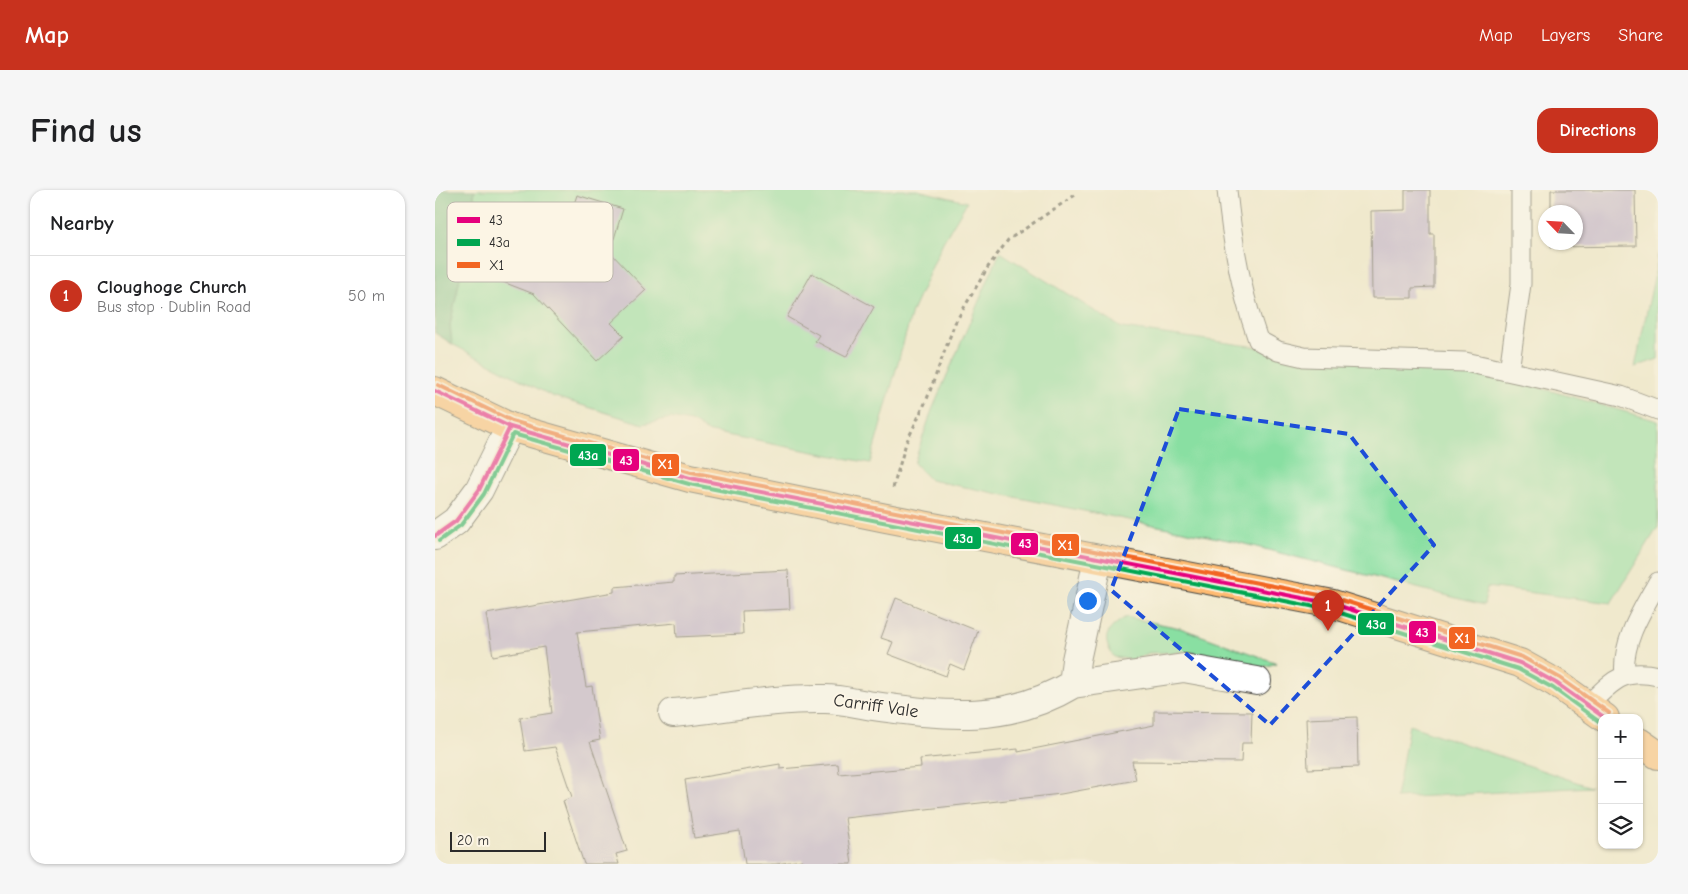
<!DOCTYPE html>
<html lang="en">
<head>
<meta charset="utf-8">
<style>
  body { margin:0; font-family:"Comic Neue",sans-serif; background:#f6f6f6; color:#202124 }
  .controls { position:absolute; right:15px; bottom:15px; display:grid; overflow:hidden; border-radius:10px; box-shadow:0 1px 4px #0004 }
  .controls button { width:45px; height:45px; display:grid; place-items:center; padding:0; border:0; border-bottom:1px solid #e0e0e0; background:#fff; color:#202124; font:25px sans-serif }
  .compass { position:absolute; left:1103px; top:15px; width:45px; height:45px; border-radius:50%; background:#fff; box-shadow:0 1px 4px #0004; rotate:295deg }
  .scale { position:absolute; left:15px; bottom:12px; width:96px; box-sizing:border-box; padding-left:5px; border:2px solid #2b2b2b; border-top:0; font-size:14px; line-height:18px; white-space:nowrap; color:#2b2b2b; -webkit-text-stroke:4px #fcf5e5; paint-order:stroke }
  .you { position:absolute; left:652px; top:410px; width:18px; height:18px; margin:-12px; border:4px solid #fff; border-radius:50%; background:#1a73e8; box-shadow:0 0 0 8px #1a73e833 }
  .badge { display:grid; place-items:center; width:32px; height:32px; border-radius:50%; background:#c8321e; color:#fff; font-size:16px; font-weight:700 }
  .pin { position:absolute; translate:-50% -41px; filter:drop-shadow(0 1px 2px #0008) }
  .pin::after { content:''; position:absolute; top:26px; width:18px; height:15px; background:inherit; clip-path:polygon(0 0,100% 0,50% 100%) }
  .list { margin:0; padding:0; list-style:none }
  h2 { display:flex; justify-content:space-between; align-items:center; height:65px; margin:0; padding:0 20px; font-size:21px }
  h2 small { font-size:16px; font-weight:400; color:#757577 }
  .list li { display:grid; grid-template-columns:32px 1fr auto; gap:15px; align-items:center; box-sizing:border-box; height:80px; padding:0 20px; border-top:1px solid #e0e0e0 }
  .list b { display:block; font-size:19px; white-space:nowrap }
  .list p { margin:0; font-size:16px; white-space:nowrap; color:#757577 }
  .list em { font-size:16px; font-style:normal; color:#757577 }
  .icon { flex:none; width:28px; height:28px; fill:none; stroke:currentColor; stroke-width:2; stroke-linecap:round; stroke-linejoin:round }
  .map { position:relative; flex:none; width:1223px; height:674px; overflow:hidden; border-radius:15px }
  header { display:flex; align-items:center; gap:30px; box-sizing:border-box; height:70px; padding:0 25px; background:#c8321e; color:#fff }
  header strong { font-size:24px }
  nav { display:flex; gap:28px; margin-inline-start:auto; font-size:18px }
  .intro { display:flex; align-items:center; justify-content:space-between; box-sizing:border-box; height:120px; padding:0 30px }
  h1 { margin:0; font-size:35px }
  .button { padding:12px 22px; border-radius:15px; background:#c8321e; color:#fff; font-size:18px; font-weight:700 }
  main { display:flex; gap:30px; padding:0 30px }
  aside { flex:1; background:#fff; border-radius:15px; box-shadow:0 1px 4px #0004 }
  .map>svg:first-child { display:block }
  .green { fill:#89dfa2; stroke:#5a8566 }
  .forest { fill:#6ebe88; stroke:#4c745a }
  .building { fill:#b2a2cd }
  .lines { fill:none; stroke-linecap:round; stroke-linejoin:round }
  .service-casing { stroke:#494843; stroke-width:21 }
  .minor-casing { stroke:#494843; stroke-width:30 }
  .tertiary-casing { stroke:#494843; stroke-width:30 }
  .primary-casing { stroke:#494843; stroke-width:30 }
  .path { stroke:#494843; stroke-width:3; stroke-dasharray:4 4; stroke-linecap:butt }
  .service { stroke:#fff; stroke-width:19 }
  .minor { stroke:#fff; stroke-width:28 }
  .tertiary { stroke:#fff; stroke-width:28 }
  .primary { stroke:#ffbb71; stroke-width:28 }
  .bus-1-casing { stroke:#fcf5e5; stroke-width:8 }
  .bus-2-casing { stroke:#fcf5e5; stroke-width:8 }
  .bus-3-casing { stroke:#fcf5e5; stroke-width:8 }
  .bus-1 { stroke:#e5007d; stroke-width:4 }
  .bus-2 { stroke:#00a651; stroke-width:4 }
  .bus-3 { stroke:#f26522; stroke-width:4 }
  .marked { fill:none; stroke:#1d4ed8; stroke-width:4; stroke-dasharray:10 6; stroke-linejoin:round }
  .labels { text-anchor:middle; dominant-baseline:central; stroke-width:4; stroke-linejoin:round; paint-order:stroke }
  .street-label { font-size:18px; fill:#2b2b2b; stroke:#fcf5e5 }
  .key { fill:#fcf5e5; stroke:#bdb8ad; stroke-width:1 }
  .key-label { font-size:14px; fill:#2b2b2b }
  .line-badge { stroke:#fcf5e5; stroke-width:2 }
  .badge-label { font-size:14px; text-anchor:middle; font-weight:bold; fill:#fff }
</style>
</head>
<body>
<header>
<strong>Map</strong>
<nav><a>Map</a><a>Layers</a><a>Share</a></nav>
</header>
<div class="intro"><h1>Find us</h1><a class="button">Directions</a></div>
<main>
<aside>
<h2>Nearby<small></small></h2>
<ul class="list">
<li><span class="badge">1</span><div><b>Cloughoge Church</b><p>Bus stop · Dublin Road</p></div><em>50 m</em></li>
</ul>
</aside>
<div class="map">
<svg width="1223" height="674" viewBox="0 0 1223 674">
  <rect width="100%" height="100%" fill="#fcf5e5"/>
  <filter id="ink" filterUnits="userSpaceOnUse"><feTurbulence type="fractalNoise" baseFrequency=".02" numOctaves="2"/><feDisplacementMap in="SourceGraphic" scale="10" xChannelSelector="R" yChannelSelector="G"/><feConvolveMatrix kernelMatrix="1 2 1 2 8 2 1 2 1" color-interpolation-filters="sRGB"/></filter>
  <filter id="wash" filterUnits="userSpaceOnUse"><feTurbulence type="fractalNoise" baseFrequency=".0096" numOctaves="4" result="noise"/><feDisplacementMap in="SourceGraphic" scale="20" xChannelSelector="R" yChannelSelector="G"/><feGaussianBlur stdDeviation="1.12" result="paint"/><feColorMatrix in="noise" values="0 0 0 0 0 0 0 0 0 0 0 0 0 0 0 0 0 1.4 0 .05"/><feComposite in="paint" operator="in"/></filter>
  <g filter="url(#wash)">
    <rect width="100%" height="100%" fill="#f0e9cd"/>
    <!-- green -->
    <path class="green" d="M39,0H482L532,12L508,52L477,122L435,273L271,241L260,233L236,228L208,234L117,206L17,154L15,135L39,21Z
      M565,62L687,138L822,157L1030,172L1070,188L1223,231V337L1176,413L1052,397L1049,415L798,351L495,290L479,273L497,220Z
      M1223,65V169L1200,177L1223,69Z
      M691,427L745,438L842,473L825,478L754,462L714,463L698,470L679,467C665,447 672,439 691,427Z
      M974,535L1156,597L961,608Z"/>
    <!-- forest -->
    <path class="forest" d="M0,0H39V21L15,135L17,154L0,143Z"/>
    <g id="blocks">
      <!-- building -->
      <path class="building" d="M970,0H995V44H999V97L977,98V108H937L936,21L970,20Z
        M1116,0H1200L1201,56L1116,57V52H1140V22H1116Z
        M142,5L188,19L175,62L211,100L176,133L189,146L162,171L99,104L50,85L75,15L132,36Z
        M377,83L439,117L411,167L380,151L384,145L352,127Z
        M353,380L355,419L307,421L308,444L242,447L241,433L142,442L151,497L157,496L165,550L155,552L192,661L181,664L184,674H149L128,611L137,607L120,557L90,561L85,528L117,523L109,457L58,466L51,424L179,402V397L239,392V386Z
        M461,408L543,441L529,480L515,474L511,486L453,464L458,452L446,448Z
        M719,521L817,522L816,553H807L806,572L697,571L701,590L626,604L410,628L417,674H368L367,670L341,674H310L305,641L259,648L250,590L345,574V579L403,574L404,584L486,577L485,569L583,559V562L719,535Z
        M922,527L923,577L873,579L871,529Z"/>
    </g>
  </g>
  <g filter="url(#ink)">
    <use href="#blocks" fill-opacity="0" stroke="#494843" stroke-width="1"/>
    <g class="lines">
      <defs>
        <path id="service" d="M792,0C797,51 806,102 823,150L843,161L869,167L1030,172L1186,206L1223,220
          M1074,181L1086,94V0
          M1190,485C1186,452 1208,419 1223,392
          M1153,515C1177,492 1186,478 1223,486"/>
        <path id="minor" d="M638,494L749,478L822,491
          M238,523C289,518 339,508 390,509C406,509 423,514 439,516C512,526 571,534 638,494L641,470L663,369"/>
        <path id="tertiary" d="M0,346L21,331L44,300L75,237"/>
        <path id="primary" d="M0,201L75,237L255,288L451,328L898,414L1085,473L1121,493L1170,528
          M1204,552L1223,565"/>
      </defs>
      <!-- service casing -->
      <use href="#service" class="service-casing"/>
      <!-- minor casing -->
      <use href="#minor" class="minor-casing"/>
      <!-- tertiary casing -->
      <use href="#tertiary" class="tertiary-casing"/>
      <!-- primary casing -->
      <use href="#primary" class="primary-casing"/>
      <!-- path -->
      <path class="path" d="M458,298L471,253L492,209L520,133L553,77L573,50L643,3"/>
      <!-- service -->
      <use href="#service" class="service"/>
      <!-- minor -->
      <use href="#minor" class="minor"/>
      <!-- tertiary -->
      <use href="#tertiary" class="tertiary"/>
      <!-- primary -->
      <use href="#primary" class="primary"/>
      <defs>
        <path id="bus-1" d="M0,201L75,237L255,288L898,414L1085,473L1121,493L1170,528
          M0,346L21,331L44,300L75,237"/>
        <path id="bus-2" d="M4,351L26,335L49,304L78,244L254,294L896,420L1083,479L1118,498L1166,533"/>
        <path id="bus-3" d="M3,195L77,231L256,282L900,408L1087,467L1125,488L1174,523"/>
      </defs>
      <!-- bus-1 casing -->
      <use href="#bus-1" class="bus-1-casing"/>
      <!-- bus-2 casing -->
      <use href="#bus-2" class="bus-2-casing"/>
      <!-- bus-3 casing -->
      <use href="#bus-3" class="bus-3-casing"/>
      <!-- bus-1 -->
      <use href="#bus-1" class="bus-1"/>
      <!-- bus-2 -->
      <use href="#bus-2" class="bus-2"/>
      <!-- bus-3 -->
      <use href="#bus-3" class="bus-3"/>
    </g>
  </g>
  <!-- marked area -->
  <path d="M0 0H1223V674H0ZM744,219L914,244L999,355L835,535L676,400Z" fill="#f0e9cd" fill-opacity=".55" fill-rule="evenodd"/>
  <path class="marked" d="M744,219L914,244L999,355L835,535L676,400Z"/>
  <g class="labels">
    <!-- street labels -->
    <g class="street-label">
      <text transform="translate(441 516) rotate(8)">Carriff Vale</text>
    </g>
  </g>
  <!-- legend -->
  <rect x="12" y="12" width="166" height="80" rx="8" class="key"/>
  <rect x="22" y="27" width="23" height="6" fill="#e5007d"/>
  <rect x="22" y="49" width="23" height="7" fill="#00a651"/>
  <rect x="22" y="72" width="23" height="6" fill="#f26522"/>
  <g class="key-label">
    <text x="54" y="35">43</text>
    <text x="54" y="57">43a</text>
    <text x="54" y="80">X1</text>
  </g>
  <g class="line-badge">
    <rect x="134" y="253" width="38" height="24" rx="5" fill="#00a651"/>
    <rect x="177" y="258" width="28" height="24" rx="5" fill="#e5007d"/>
    <rect x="216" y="263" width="29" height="24" rx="5" fill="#f26522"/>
    <rect x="509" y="336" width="38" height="24" rx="5" fill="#00a651"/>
    <rect x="575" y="342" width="29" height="24" rx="5" fill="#e5007d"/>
    <rect x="616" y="343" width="29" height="24" rx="5" fill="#f26522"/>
    <rect x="922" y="422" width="38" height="24" rx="5" fill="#00a651"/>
    <rect x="973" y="430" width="29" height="24" rx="5" fill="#e5007d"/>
    <rect x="1013" y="436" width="28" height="24" rx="5" fill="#f26522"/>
  </g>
  <g class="badge-label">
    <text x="153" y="270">43a</text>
    <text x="191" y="275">43</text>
    <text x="230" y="279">X1</text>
    <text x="528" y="353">43a</text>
    <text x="590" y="358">43</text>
    <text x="630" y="360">X1</text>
    <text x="941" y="439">43a</text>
    <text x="987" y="447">43</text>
    <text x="1027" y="453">X1</text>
  </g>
</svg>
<div class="controls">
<button>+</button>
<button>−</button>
<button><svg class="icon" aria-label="layers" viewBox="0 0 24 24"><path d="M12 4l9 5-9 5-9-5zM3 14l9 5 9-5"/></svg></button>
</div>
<svg class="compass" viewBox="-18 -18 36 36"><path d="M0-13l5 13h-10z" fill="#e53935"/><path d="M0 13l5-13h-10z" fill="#757577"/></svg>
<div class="scale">20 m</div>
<div class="you"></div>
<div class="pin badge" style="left:893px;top:441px">1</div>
</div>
</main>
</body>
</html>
